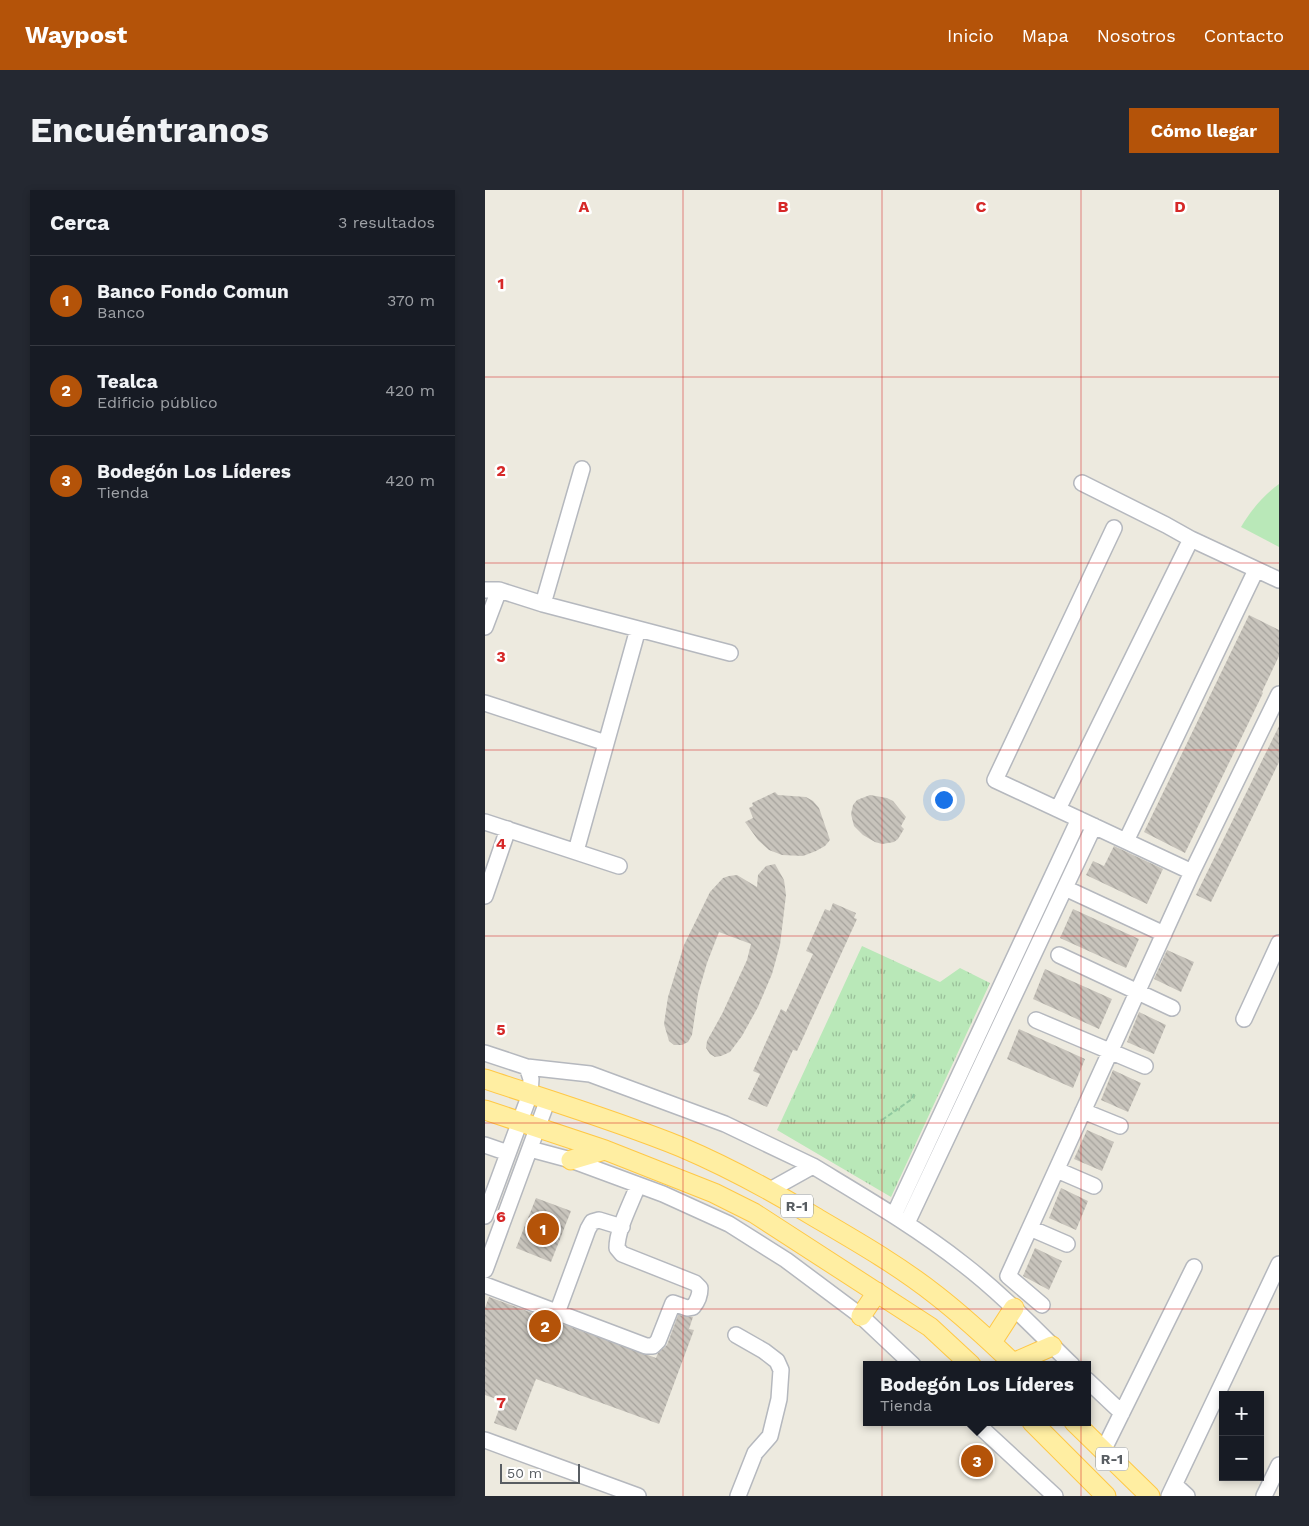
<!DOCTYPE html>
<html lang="es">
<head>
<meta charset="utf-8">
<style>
  body { margin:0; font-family:"Work Sans",sans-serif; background:#242831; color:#f1f3f6 }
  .controls { position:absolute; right:15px; bottom:15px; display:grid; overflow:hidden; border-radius:0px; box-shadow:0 2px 8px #0003 }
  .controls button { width:45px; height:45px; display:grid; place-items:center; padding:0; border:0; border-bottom:1px solid #363941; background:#171b24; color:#f1f3f6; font:25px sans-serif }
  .scale { position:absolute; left:15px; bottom:12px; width:80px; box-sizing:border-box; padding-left:5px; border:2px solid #585d62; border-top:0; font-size:14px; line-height:18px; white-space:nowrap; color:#585d62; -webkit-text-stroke:4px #fff; paint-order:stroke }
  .you { position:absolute; left:458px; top:609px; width:18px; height:18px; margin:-12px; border:4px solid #fff; border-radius:50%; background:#1a73e8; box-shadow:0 0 0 8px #1a73e833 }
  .badge { display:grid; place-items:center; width:32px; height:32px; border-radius:50%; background:#b45309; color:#fff; font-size:16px; font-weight:700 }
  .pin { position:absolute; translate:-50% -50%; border:2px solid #fff; box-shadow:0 1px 5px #0006 }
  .popup { position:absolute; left:378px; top:1171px; width:228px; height:65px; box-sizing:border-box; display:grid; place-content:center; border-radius:0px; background:#171b24; filter:drop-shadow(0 1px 4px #0005); font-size:16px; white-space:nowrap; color:#9ea1a6 }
  .popup b { font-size:19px; color:#f1f3f6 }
  .popup::after { content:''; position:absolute; left:50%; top:100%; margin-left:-10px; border:10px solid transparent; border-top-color:#171b24 }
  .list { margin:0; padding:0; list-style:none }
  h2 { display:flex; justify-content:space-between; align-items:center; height:65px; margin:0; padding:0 20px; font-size:21px }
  h2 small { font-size:16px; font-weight:400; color:#9ea1a6 }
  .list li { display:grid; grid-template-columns:32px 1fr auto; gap:15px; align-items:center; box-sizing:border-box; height:90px; padding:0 20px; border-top:1px solid #363941 }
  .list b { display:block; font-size:19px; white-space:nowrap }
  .list p { margin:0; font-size:16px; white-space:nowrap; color:#9ea1a6 }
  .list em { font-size:16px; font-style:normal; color:#9ea1a6 }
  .map { position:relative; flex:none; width:794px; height:1306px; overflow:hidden; border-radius:0px }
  header { display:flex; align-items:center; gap:30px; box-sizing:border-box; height:70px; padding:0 25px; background:#b45309; color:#fff }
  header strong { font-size:24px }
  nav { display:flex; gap:28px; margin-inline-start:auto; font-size:18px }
  .intro { display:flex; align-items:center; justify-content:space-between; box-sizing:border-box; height:120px; padding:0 30px }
  h1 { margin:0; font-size:35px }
  .button { padding:12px 22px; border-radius:0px; background:#b45309; color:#fff; font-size:18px; font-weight:700 }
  main { display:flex; gap:30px; padding:0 30px }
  aside { flex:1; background:#171b24; border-radius:0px; box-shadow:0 2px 8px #0003 }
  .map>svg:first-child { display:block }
  .grass { fill:#b9e8b8 }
  .park { fill:url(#park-tufts) }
  .building { fill:url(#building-back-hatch) }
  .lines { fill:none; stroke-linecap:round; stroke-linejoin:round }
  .minor-casing { stroke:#b5b8be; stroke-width:18 }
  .major-casing { stroke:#ffc846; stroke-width:21 }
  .path { stroke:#91c9a0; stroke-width:2; stroke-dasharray:5 2.5; stroke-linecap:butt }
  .minor { stroke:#fff; stroke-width:15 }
  .major { stroke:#ffeea2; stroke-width:19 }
  .grid { fill:none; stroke:#d62828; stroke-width:1; stroke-opacity:0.55 }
  .labels { text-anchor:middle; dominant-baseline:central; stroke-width:5; stroke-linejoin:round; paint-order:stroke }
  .shield { fill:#fff; stroke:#8a8e91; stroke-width:1 }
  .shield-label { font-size:14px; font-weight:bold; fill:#585d62 }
  .grid-label { font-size:16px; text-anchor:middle; font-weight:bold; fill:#d62828; stroke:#fff; stroke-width:5; stroke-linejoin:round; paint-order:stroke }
</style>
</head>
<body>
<header>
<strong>Waypost</strong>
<nav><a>Inicio</a><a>Mapa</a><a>Nosotros</a><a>Contacto</a></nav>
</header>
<div class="intro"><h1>Encuéntranos</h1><a class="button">Cómo llegar</a></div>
<main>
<aside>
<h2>Cerca<small>3 resultados</small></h2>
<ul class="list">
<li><span class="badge">1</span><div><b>Banco Fondo Comun</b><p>Banco</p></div><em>370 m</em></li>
<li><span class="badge">2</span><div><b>Tealca</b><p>Edificio público</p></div><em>420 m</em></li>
<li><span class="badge">3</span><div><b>Bodegón Los Líderes</b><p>Tienda</p></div><em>420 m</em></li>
</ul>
</aside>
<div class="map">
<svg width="794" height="1306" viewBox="0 0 794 1306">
  <defs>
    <pattern id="park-tufts" width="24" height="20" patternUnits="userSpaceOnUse" patternTransform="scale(1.25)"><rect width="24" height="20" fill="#b9e8b8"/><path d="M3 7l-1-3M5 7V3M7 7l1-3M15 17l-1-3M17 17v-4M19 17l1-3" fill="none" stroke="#99bf99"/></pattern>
    <pattern id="building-back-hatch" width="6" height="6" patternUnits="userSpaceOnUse" patternTransform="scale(1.25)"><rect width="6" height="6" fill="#c8c4bc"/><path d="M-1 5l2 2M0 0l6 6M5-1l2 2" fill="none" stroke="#a5a29c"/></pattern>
  </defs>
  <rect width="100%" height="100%" fill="#edeadf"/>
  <!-- grass -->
  <path class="grass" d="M794,294V357L756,337C766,320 778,306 794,294Z"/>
  <!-- park -->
  <path class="park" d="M377,756L455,792L475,778L505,793L406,1007L292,940Z"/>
  <!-- building -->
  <path class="building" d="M764,425L794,440V466L777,502L778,503L764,532L700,663L659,642Z
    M794,536V572L726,712L711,705Z
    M290,602L293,605L321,607L328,611L334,618L345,650L340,656L331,661L318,666L297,665L284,660L273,650L260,632L268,628L264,618L268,616L267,613Z
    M385,605L402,608L408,611L421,627L416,636L419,639L413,649L409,652L397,654L390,652L378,645L369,636L366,624L368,615L372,610Z
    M629,656L678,679L662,714L601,685L608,671L619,676Z
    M290,674L299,690L301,705L295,755L287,784L273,817L257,846L245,862L236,866L230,867L225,864L221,858L222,851L237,824L262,770L266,754L234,742L222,773L213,804L207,845L203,852L197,855H189L184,851L179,834L183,807L199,755L225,702L238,688L244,686L252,685L272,697L273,685L281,676Z
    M348,713L371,723L369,728L372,729L312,861L308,860L282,917L263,909L275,884L268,881L296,819L301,822L328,764L321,761L340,719L345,721Z
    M588,719L654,749L641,778L575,748Z
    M682,760L709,772L696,802L669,789Z
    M560,779L627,809L614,839L548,809Z
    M654,822L681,835L669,864L642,852Z
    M534,839L600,869L588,898L522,869Z
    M628,880L656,893L643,922L616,910Z
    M602,940L629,952L617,981L589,969Z
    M576,998L603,1011L591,1040L564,1028Z
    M51,1008L86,1021L66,1072L31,1058Z
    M550,1058L577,1071L564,1100L538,1086Z
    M4,1107L171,1168L173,1163L182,1155L193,1125L208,1127L204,1139L209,1140L174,1234L51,1189L31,1241L9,1233L17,1211L0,1205V1118Z"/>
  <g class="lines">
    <defs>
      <path id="minor" d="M597,293L681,335L706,349L794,390
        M629,338L510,590L707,682
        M0,400H14L58,414L245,463
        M58,414L97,279
        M0,437L14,400
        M0,513L121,553
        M573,619L706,349
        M0,632L134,676
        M641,651L771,380
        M91,661L153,439
        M580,698L679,744
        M0,706L23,639
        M574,765L687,818
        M759,829L794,753
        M551,830L660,876
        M0,863L42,877L105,884L240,934L328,976
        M598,921L635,936
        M0,955L23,963
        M45,959L86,970L178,1004L244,1034L301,1070L376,1126L428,1175
        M572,980L609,996
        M285,1000L328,976C379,1007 431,1037 478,1074C517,1104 551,1140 587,1175
        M409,1025L594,629
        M0,1026L45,904L46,889L42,877
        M422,1033L609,636
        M545,1038L582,1054
        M0,1080L63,909
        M0,1095L161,1156H168L173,1151L188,1113L202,1118L208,1117C213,1111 215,1106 215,1098L210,1093L137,1064L132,1058C132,1039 146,1014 153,995
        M557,1115L523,1086L707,682L794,504
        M72,1123L103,1039L107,1032L114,1030L137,1037
        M251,1145L279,1161L292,1171L296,1180L294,1209L285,1246L270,1263L253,1306
        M602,1190L637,1223
        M490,1232L570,1306
        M0,1250L153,1306
        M618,1261L709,1077
        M690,1295L702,1306
        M684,1306L794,1074
        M779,1306L794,1275"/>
      <path id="major" d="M0,889C66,911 132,931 196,957C243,977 287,1001 330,1027C371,1051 413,1075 451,1105C478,1126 504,1150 530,1175
        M0,920L120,960L229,1003L269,1023L445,1137L486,1175
        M86,970L120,960
        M376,1126L392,1102
        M507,1152L529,1118
        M528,1173L567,1156
        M547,1232L621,1306
        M589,1232L665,1306"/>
    </defs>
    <!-- minor casing -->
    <use href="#minor" class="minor-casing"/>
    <!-- major casing -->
    <use href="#major" class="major-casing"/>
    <!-- path -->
    <path class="path" d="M397,930L427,909L429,904"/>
    <!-- minor -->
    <use href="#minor" class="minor"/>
    <!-- major -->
    <use href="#major" class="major"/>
  </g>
  <!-- grid -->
  <path class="grid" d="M198,0V1306M397,0V1306M596,0V1306M0,187H794M0,373H794M0,560H794M0,746H794M0,933H794M0,1119H794"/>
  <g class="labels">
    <!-- shield labels -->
    <g class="shield">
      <rect x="296" y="1004.5" width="32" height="23" rx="4"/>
      <rect x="611" y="1257.5" width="32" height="23" rx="4"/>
    </g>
    <g class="shield-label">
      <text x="312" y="1016">R-1</text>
      <text x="627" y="1269">R-1</text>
    </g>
  </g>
  <g class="grid-label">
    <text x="99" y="22">A</text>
    <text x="298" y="22">B</text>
    <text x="496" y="22">C</text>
    <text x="695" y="22">D</text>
    <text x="16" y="99">1</text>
    <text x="16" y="286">2</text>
    <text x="16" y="472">3</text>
    <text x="16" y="659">4</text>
    <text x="16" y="845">5</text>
    <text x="16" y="1032">6</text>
    <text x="16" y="1218">7</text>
  </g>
</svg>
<div class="controls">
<button>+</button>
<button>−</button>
</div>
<div class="scale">50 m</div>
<div class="you"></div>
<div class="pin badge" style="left:58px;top:1039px">1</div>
<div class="pin badge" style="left:60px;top:1136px">2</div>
<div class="pin badge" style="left:492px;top:1271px">3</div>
<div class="popup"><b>Bodegón Los Líderes</b>Tienda</div>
</div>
</main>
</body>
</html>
